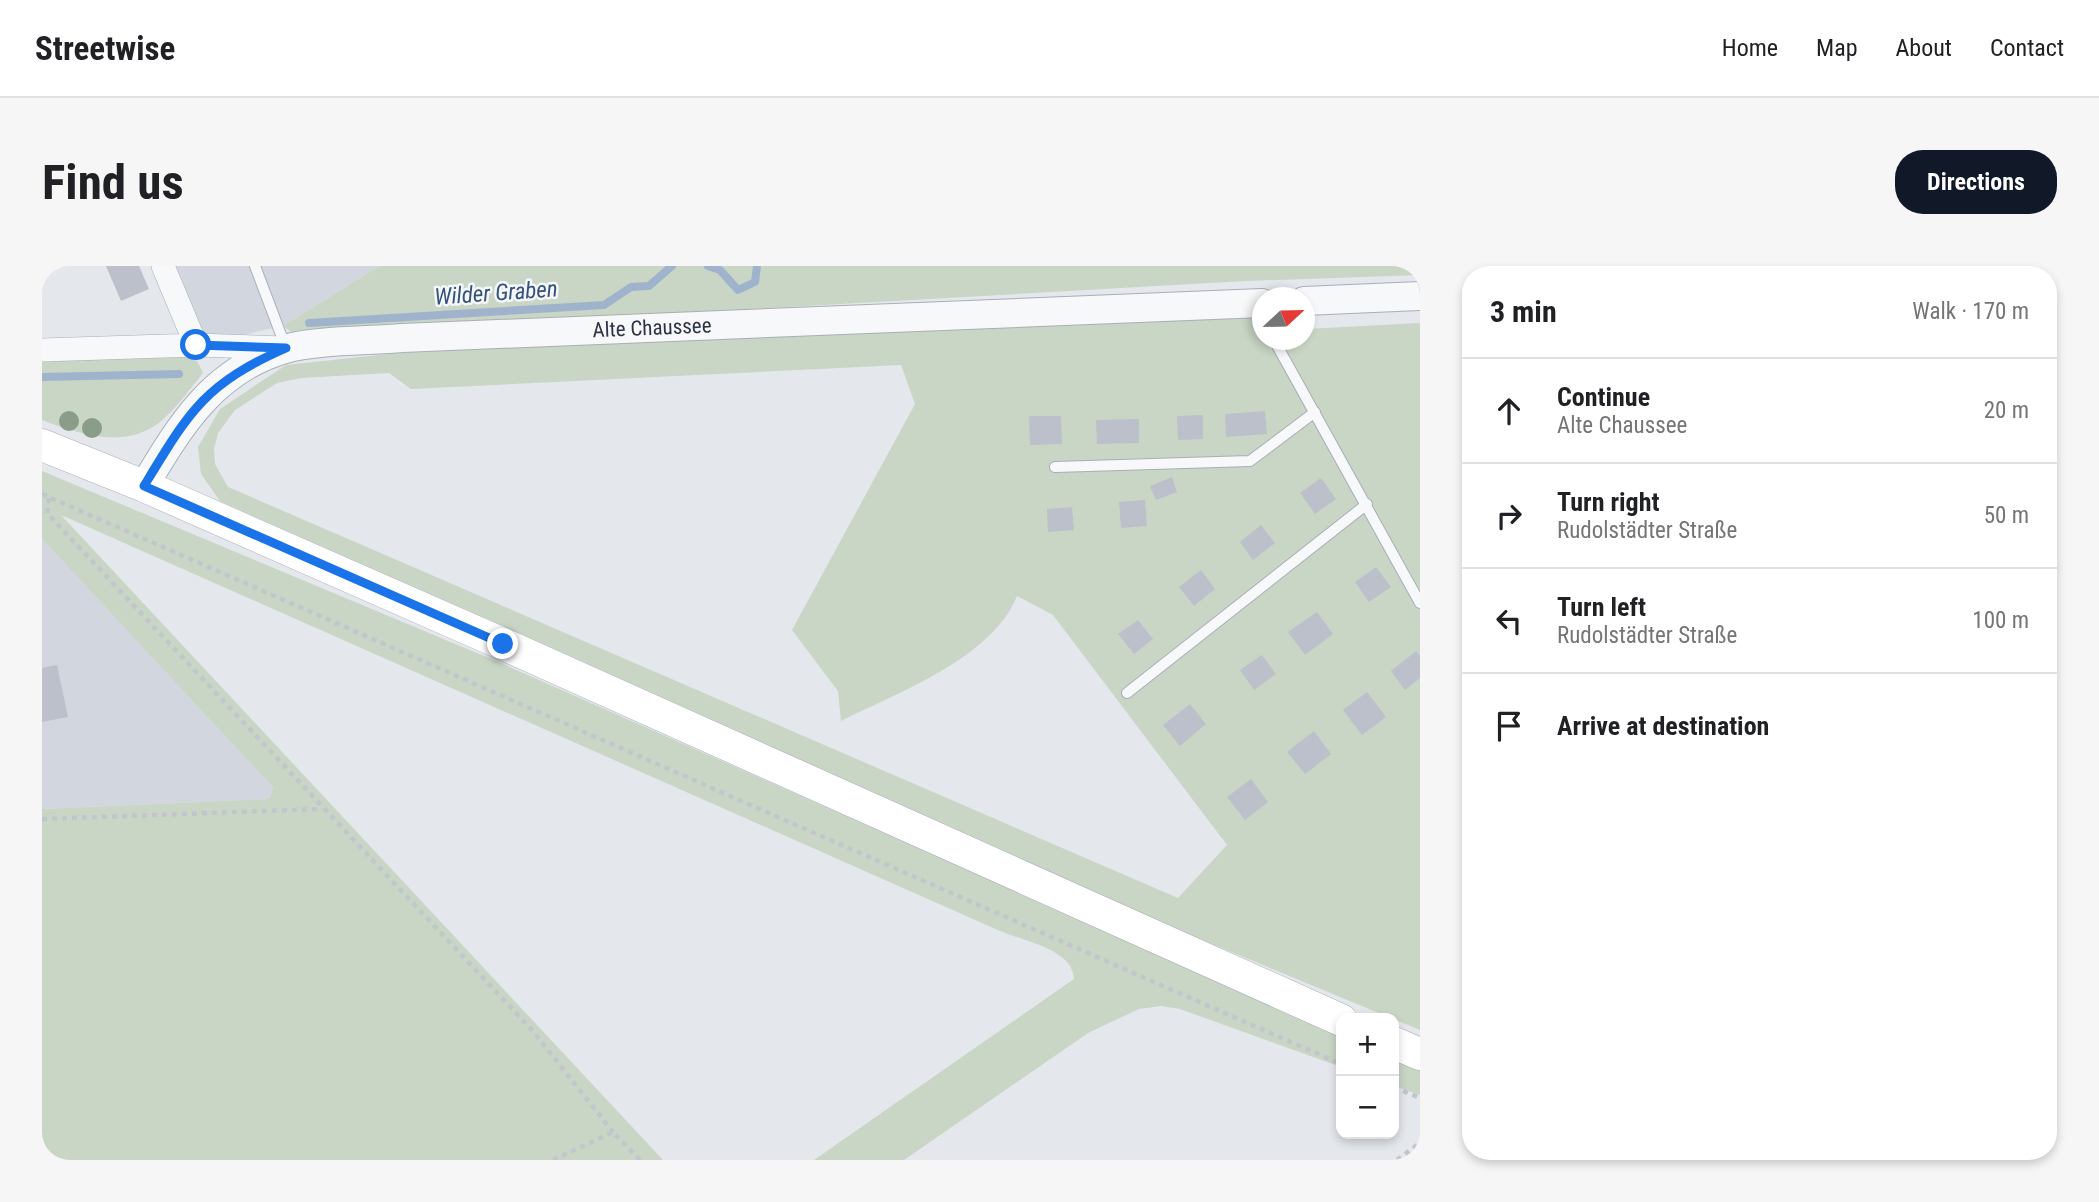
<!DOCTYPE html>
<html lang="en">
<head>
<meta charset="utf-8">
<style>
  body { margin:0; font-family:"Roboto Condensed",sans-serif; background:#f6f6f6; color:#202124 }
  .controls { position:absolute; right:21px; bottom:21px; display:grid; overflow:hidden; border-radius:14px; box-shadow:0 4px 10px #0003 }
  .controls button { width:63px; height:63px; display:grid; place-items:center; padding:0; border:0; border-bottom:2px solid #e0e0e0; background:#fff; color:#202124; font:35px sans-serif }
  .compass { position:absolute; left:1210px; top:21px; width:63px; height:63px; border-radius:50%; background:#fff; box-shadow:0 4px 10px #0003; rotate:68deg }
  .stop { position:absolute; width:21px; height:21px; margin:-16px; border:5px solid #1a73e8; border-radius:50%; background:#fff }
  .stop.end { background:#1a73e8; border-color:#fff; box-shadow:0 2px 7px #0008 }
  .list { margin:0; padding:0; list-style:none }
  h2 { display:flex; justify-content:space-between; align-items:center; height:91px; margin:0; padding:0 28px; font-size:30px }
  h2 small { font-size:23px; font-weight:400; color:#757577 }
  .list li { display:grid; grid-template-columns:46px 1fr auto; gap:21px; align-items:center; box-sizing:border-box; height:105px; padding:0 28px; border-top:2px solid #e0e0e0 }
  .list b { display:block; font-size:26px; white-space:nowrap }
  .list p { margin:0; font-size:23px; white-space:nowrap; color:#757577 }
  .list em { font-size:23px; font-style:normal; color:#757577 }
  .icon { flex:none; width:38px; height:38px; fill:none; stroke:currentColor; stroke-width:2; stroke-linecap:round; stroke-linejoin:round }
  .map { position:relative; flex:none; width:1378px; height:894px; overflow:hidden; border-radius:28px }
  header { display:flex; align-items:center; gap:42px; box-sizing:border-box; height:98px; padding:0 35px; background:#fff; border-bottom:2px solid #e0e0e0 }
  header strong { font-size:33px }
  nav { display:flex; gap:38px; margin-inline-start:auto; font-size:24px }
  .intro { display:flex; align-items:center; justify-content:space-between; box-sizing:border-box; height:168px; padding:0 42px }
  h1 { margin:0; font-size:49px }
  .button { padding:18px 32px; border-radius:28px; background:#111827; color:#fff; font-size:24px; font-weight:700 }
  main { display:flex; gap:42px; padding:0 42px }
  aside { flex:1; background:#fff; border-radius:28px; box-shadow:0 4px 10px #0003 }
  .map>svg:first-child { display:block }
  .built { fill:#d2d6de }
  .green { fill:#c9d6c5; fill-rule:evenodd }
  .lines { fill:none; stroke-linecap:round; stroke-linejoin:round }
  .stream { stroke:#9fb4cc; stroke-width:8 }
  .building { fill:#bbc0ca }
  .service-casing { stroke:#a9aeb7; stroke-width:12 }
  .minor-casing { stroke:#a9aeb7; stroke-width:24 }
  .tertiary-casing { stroke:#a9aeb7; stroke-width:30 }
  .secondary-casing { stroke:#a9aeb7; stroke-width:33 }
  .path { stroke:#c2c5cb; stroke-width:4.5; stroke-dasharray:5 5; stroke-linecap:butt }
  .service { stroke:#f7f8fa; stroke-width:10 }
  .minor { stroke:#f7f8fa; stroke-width:23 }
  .tertiary { stroke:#f7f8fa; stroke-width:28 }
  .secondary { stroke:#fff; stroke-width:32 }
  .tree { fill:#899d89 }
  .route { stroke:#1a73e8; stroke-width:9 }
  .labels { text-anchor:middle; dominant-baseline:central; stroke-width:5; stroke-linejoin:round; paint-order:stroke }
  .street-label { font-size:21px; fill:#2b3445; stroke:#f4f6f9 }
  .water-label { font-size:23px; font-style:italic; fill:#34527a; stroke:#f4f6f9 }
</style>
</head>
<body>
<header>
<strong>Streetwise</strong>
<nav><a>Home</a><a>Map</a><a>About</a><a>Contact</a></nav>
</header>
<div class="intro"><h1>Find us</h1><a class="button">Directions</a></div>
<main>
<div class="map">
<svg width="1378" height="894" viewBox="0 0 1378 894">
  <rect width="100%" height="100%" fill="#e4e7ec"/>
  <!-- built -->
  <path class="built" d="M121,0H337L241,60L154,79Z
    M0,273L233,522L227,533L0,543Z"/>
  <!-- green -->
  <path class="green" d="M337,0H1378V9L1203,15L253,69L241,60Z
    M1211,46L1220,65V74H1262L1263,63L1378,57V764L1119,657L178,235L159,208L156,181L178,143L244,99L364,86ZM859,99L873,138L750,364L796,425L799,455C857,426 950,392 975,330L1011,349L1185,579L1136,632L186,221L173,198L172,183L176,167L193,144L235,117L259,112L347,107L369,123Z
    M143,91L155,95L161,107C148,123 134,143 118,156C82,184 38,168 0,154V95Z
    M0,205L454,395L1299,769V801L1138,743L1119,740L1097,743L1046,767L862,894H772L1032,713C1031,683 981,675 958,665L19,249L621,894H0V543L227,533L232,522L0,273Z
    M1352,792L1378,803V829L1352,820Z"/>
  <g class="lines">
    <!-- stream -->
    <path class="stream" d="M666,0L678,4L696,24L713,16L715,0
      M267,57L562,39L589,21L607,20L630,0
      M0,111L137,108"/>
  </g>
  <!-- building -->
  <path class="building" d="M64,0H97L107,23L79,35Z
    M1223,145L1225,168L1184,171L1183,148Z
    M1161,149V173L1136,174L1135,150Z
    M987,150H1019L1020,178L988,179Z
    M1097,153V177L1055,178L1054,154Z
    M1130,211L1135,226L1114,234L1108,220Z
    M1279,212L1294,233L1273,248L1258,227Z
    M1103,234L1105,260L1079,262L1077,236Z
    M1030,241L1032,264L1006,266L1005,243Z
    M1219,259L1233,277L1211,294L1198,276Z
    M1334,301L1349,321L1327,336L1313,316Z
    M1159,304L1173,323L1152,340L1137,321Z
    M1275,346L1291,368L1263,389L1246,366Z
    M1096,354L1111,373L1092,388L1076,368Z
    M1374,385L1378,390V412L1363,424L1349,405Z
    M1220,389L1234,408L1212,424L1198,404Z
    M15,399L26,451L0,456V402Z
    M1325,426L1344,451L1320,469L1301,444Z
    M1148,438L1164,458L1138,480L1121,459Z
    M1272,465L1289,488L1263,508L1245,486Z
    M1209,513L1226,536L1203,554L1185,531Z"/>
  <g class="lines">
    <defs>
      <path id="service" d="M213,0L244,82
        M1232,74L1378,337
        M1013,201L1208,195L1273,146
        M1085,427L1325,238"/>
      <path id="minor" d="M121,0L154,79
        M0,84L154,79L241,82"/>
      <g id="tertiary">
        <path d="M1262,35L1378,30"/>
        <path id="s1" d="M102,220C138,160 171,104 243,83C272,74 328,75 360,72L1220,37"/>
      </g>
      <path id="secondary" d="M0,179L102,220L461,378L1299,754
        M1352,777L1378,788"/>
    </defs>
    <!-- service casing -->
    <use href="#service" class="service-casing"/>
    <!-- minor casing -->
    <use href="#minor" class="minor-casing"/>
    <!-- tertiary casing -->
    <use href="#tertiary" class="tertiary-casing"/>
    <!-- secondary casing -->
    <use href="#secondary" class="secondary-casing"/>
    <!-- path -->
    <path class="path" d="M0,228L1299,798
      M7,232L5,247L490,764L571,866
      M0,553L279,543
      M1352,821L1378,832
      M511,894L571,866L598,894
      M1355,894L1378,877"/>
    <!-- service -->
    <use href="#service" class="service"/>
    <!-- minor -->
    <use href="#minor" class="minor"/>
    <!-- tertiary -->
    <use href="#tertiary" class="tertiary"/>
    <!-- secondary -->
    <use href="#secondary" class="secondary"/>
  </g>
  <!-- trees -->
  <g class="tree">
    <circle cx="27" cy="155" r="10"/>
    <circle cx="50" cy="162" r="10"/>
  </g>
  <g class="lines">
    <!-- route -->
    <path class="route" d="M154,79L244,82C162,118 147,146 102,220L461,378"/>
  </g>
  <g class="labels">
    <!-- street labels -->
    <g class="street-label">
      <text stroke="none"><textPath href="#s1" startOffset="570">Alte Chaussee</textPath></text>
    </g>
    <!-- water labels -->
    <g class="water-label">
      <text transform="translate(454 27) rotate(-4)">Wilder Graben</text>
    </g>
  </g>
</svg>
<div class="controls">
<button>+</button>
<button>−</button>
</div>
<svg class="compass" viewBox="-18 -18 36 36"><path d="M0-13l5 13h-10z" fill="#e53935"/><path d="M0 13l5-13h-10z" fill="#757577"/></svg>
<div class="stop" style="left:154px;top:79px"></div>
<div class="stop end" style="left:461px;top:378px"></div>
</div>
<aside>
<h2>3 min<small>Walk · 170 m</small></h2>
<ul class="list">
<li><svg class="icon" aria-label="ahead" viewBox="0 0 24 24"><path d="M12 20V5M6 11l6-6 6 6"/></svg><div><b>Continue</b><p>Alte Chaussee</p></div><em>20 m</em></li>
<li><svg class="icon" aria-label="right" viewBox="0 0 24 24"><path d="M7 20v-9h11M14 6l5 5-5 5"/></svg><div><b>Turn right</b><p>Rudolstädter Straße</p></div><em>50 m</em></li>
<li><svg class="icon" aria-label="left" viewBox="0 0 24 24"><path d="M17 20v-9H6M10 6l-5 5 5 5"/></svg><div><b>Turn left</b><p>Rudolstädter Straße</p></div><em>100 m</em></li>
<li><svg class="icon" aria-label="arrive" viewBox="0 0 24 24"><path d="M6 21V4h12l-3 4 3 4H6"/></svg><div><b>Arrive at destination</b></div></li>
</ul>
</aside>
</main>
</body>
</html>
